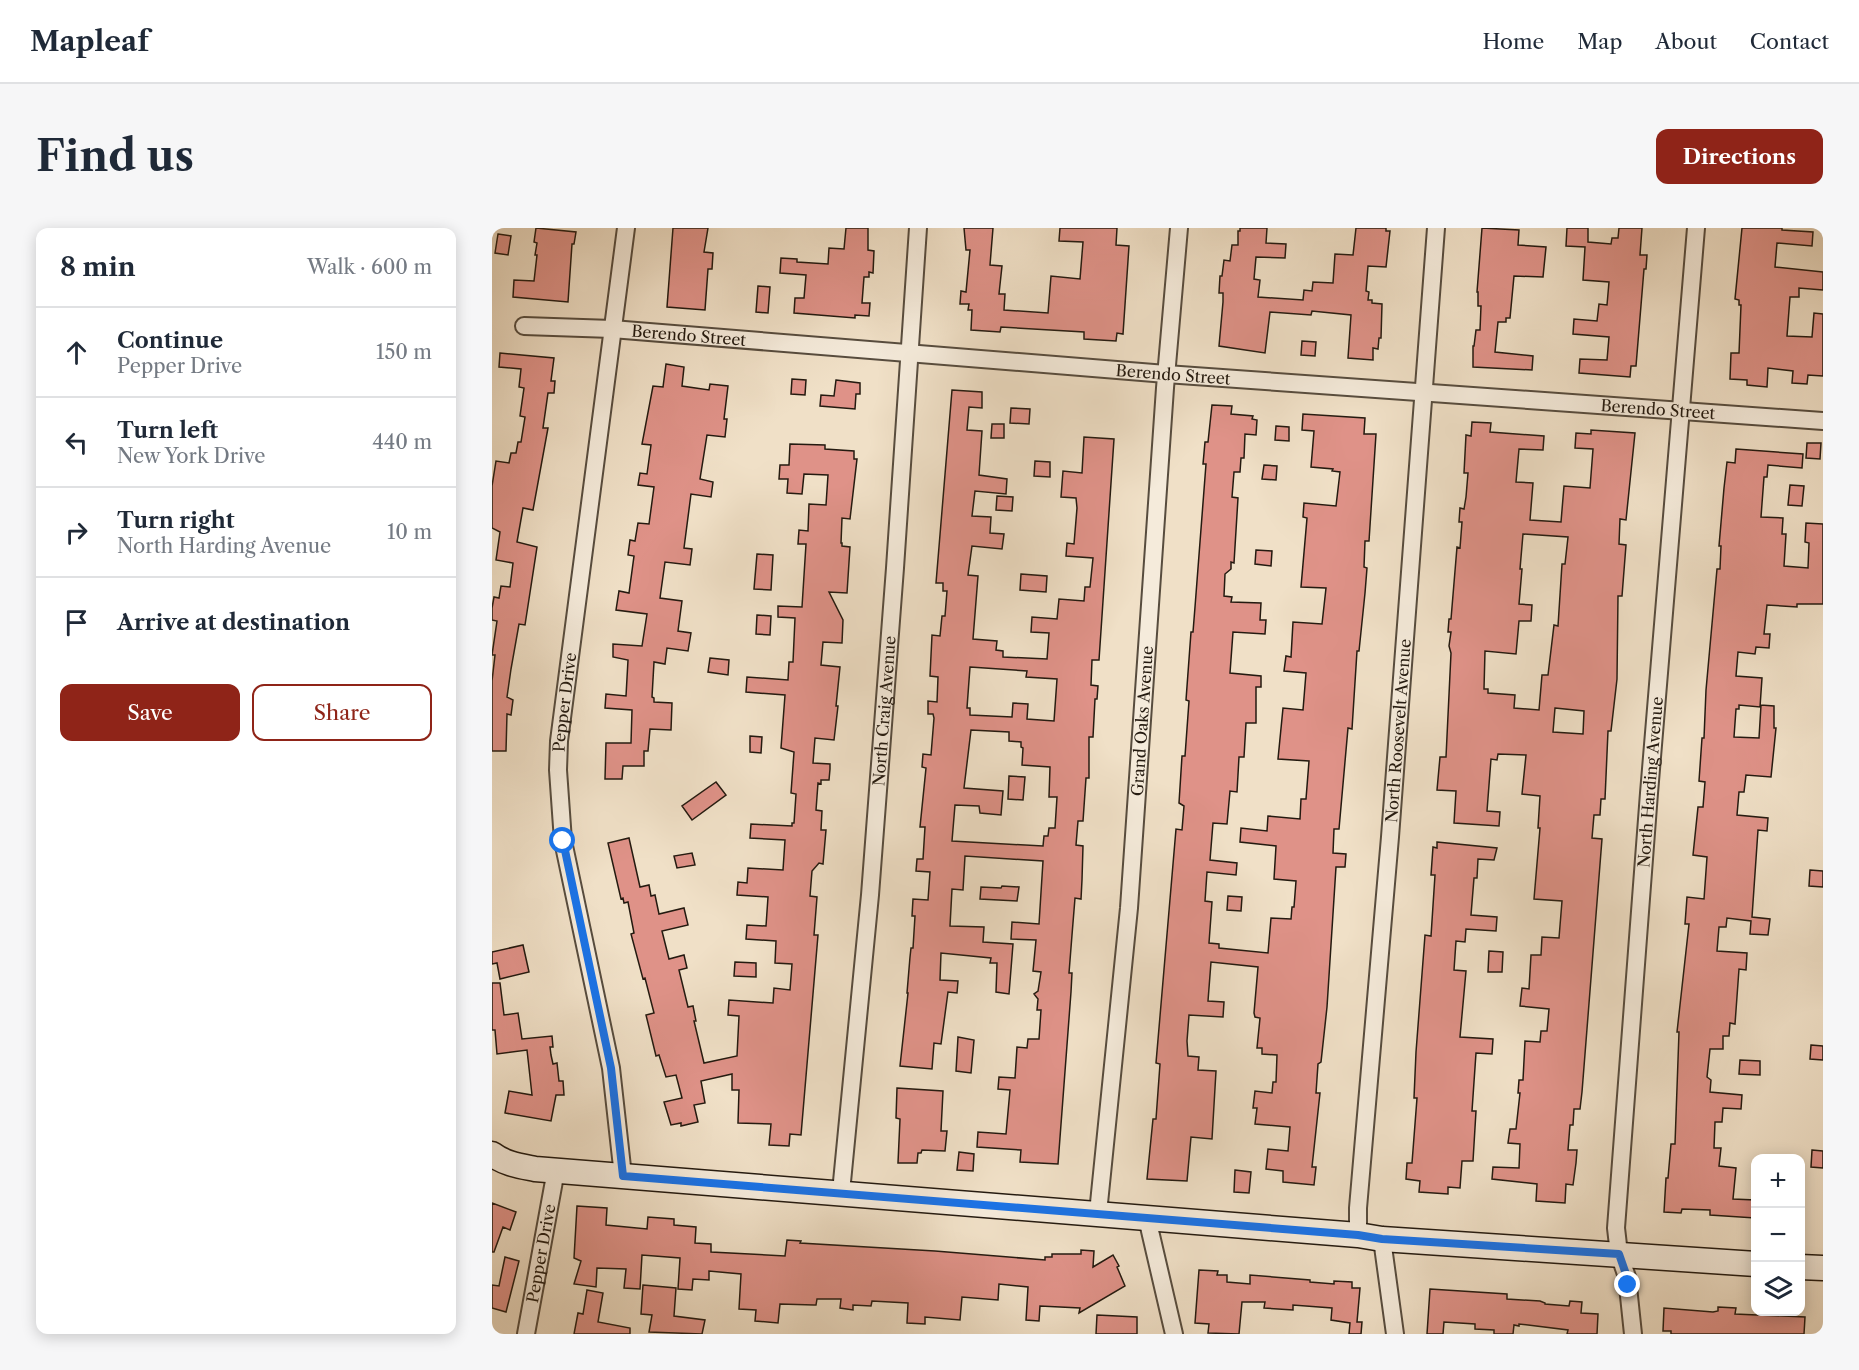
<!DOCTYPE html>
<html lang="en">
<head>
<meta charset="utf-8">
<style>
  body { margin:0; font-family:"Libre Caslon Text",serif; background:#f6f6f7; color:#1f2937 }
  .controls { position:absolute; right:18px; bottom:18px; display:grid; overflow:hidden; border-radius:12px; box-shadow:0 3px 15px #0003 }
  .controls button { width:54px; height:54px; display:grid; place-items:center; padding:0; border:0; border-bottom:2px solid #e0e1e3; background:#fff; color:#1f2937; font:30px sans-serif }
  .stop { position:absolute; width:18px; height:18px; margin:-14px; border:4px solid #1a73e8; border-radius:50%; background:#fff }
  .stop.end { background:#1a73e8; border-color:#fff; box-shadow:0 2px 6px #0008 }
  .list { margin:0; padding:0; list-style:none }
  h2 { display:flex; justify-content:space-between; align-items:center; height:78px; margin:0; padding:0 24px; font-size:26px }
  h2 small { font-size:20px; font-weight:400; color:#747a83 }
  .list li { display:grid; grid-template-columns:39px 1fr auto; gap:18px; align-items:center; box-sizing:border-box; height:90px; padding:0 24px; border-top:2px solid #e0e1e3 }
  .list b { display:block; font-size:22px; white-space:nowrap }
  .list p { margin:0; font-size:20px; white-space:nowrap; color:#747a83 }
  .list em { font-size:20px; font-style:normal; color:#747a83 }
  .actions { display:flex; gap:12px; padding:18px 24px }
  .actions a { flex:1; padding:14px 0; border:2px solid #8f2418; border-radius:12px; text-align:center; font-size:21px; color:#8f2418 }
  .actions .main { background:#8f2418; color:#fff }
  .icon { flex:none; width:33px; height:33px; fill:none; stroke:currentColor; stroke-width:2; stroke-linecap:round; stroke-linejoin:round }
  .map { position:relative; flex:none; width:1331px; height:1106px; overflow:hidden; border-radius:12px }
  header { display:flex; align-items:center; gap:36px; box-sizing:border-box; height:84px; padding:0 30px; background:#fff; border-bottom:2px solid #e0e1e3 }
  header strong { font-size:28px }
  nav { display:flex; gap:33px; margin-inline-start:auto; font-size:21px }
  .intro { display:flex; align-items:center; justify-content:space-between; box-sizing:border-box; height:144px; padding:0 36px }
  h1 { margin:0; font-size:42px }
  .button { padding:15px 27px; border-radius:12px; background:#8f2418; color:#fff; font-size:21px; font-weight:700 }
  main { display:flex; gap:36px; padding:0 36px }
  aside { flex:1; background:#fff; border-radius:12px; box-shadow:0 3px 15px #0003 }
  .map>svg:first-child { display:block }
  .building { fill:#df9288; stroke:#241a10; stroke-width:1.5; fill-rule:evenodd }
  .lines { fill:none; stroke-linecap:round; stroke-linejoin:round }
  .street-casing { stroke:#574c3e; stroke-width:20 }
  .secondary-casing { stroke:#241a10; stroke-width:27 }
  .street { stroke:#f5ebdb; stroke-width:16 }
  .secondary { stroke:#f5ebdb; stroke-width:24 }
  .route { stroke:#1a73e8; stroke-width:8 }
  .labels { text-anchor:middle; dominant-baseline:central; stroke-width:5; stroke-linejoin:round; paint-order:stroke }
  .street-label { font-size:16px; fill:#241a10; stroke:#f5ebdb }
</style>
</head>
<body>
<header>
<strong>Mapleaf</strong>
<nav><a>Home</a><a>Map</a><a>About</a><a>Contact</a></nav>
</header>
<div class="intro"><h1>Find us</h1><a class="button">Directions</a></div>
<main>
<aside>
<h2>8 min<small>Walk · 600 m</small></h2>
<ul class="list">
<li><svg class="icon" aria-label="ahead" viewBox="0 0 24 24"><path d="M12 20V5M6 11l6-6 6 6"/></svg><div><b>Continue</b><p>Pepper Drive</p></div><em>150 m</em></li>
<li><svg class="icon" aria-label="left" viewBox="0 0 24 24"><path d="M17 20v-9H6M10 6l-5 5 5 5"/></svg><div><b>Turn left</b><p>New York Drive</p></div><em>440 m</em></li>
<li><svg class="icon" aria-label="right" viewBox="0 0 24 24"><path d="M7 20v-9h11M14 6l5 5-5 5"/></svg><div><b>Turn right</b><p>North Harding Avenue</p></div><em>10 m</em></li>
<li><svg class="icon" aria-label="arrive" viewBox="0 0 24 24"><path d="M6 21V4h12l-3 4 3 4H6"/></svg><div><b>Arrive at destination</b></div></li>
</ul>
<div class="actions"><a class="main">Save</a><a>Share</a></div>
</aside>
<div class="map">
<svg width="1331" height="1106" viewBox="0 0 1331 1106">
  <rect width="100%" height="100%" fill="#f0e0c7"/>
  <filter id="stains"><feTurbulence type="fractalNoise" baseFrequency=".00333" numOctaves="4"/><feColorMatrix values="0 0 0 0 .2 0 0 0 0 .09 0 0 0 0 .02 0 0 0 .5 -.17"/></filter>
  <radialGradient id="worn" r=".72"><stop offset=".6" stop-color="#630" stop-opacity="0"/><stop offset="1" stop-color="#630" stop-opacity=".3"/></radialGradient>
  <!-- building -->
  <path class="building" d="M44,0L84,4L82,16H80L76,74L21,69L22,52L42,53L45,27H43L45,15L42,14Z
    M181,0H216L212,24L221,25L220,41H216L213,82L175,79Z
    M354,0H376V22L382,23L381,45L377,44V49H372L370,75H378L377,88L363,87V90L302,85L303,70H312L314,47L288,45L289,30L305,31V34L336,36L337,20L352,21Z
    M472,0H501L498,37L510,38L507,66H513L512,82L556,85L559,48L588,51L591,14L567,13L568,0H625L624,17L637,18L631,106L625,105L624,113L592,111V104L509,99L508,104L479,102L480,82H476L477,76H468L469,63L474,64L478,22H474Z
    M748,0H775L774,15L794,16L793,30L764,29L762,51L768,52L766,69L811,72L812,62L820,63L821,54L841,55L843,26L861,27L864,0H894V3H898L894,39L876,38L874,63L877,64L876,72H880V75L890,76L889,110H887L886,121L881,120V132L856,130L859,87L820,83L819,87L778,84L773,125L727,118L731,74V65H727L728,48H730L732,32L738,33L740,17H746V3H748Z
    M990,0L1027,2L1026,17L1054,19L1051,49L1022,48L1018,90H1014V94H1006L1003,124L1041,128L1040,142L981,139V118H982L984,102H988L989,78H986V64H985Z
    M1075,0H1096V14L1119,16L1120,10H1126L1127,0H1150L1148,27H1155L1154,41H1152L1144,138H1139L1138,149L1087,145L1088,131L1115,132L1117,109L1081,106L1082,91L1105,93L1107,76L1115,77L1117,54L1091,52L1093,19L1074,18Z
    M1250,0H1290V2L1321,4L1320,18L1285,15L1283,39L1331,44V62L1307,60V69H1298L1295,108L1320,109L1322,85L1331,86V148L1316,147L1315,156L1300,155L1301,143L1276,140L1275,159L1255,157V152L1238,151L1239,125H1247L1249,77H1247V72L1243,71Z
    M6,6L19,8L16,27L3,25Z
    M266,58L278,59L276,85L264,84Z
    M810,113L824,114L823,128L809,127Z
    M8,125L62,130L59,153H63L62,165H56L51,200H56L41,282L31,280L25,314L45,319L33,397L27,396L19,441L15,469L21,472L19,487L15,486L14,523H0V453L3,427H0L5,393L0,392V380L2,369L7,370L9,358L18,359L21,335L4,332L8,304L0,300V258L4,233L17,235L19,225H24L26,214H29L33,189L28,188L32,160L27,159L29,141L7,139Z
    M174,136L192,139L190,158L217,162L218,156L236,158L232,191H235L233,209L215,207L208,251L221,254L219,269L199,266L192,320L200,321L198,337L173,334L168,370L190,373L186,403L199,405L196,423L175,420L173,436L162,434L160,469L162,470V474L180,475L179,502L158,501L156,523H152V538H131L130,551H113L114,515H139L140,482L113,480L114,466L134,468L136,432L121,429V416L150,418L155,386L124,382L127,363L137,365L142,328L136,327L138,312L143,313L146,295L157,296L162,259L146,257L148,245L155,246L159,217L150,216L161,158L171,159Z
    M300,151L314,152L313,167L299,166Z
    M344,152L368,155V166H364L363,181L328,178L329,167L342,168Z
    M460,162L490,164V180L477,179L475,202L490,203L487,247L515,251L514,266L483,263L480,288L499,289L498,305L512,306L510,321L480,318L476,347L486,348L481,411L505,413L504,422L511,423V429L555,431L557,405L539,404L540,389L565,391L567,371L592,373L593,359H598L601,330L574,328L575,315L582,316L585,280L584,270L569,269L571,243L590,245L592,209L622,211L607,432H600L599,457L606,458L605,471H603L601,509H597V550H594L591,593H586L584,617L591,618L590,652L589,671L583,670L580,707L577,745H580L579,764L566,936L528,934L529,922L485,919L486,904L514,906L518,862L506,861L507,849L523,850L525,819L535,820L536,811H547L549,782H545L546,771L542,766L546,763L549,744L541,743L544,712L519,711L520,694L547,696L551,633L473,628L471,662L460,661L458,698L492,699L491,714L521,716L517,766L504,764L505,735H498L499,730L449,725L448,752L466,753L465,765L456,764L449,816L442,815L440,841L408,838L416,765H415L418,729L419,720H421L423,688H420L421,671L436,672L438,644L424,643L425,631H431L433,599H428L434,540L430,539L431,526L439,527L442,490L441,486H436V473L445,474L446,449L438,448L440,407L448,408L450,388H453L455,363H451V355H444ZM478,439L535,443L534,449L565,451L562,493L535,491L536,476L521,475L520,489L478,487V480H475ZM479,502L517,504V513L529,514V519L531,520L530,537L558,539L557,569H565L563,600H557L556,608H552L551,618L460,613L463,577L487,578L488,585L509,587L511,563L472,560Z
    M720,177L740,178L739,186L761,188L760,191L765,192L764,207L753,206L752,230H749L748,244H742L740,269L746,270L742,335L739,334V341L733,346L732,368L740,369L739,374L769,375L768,392H774L773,406L741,404L738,445L769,448V459H764V495H754L752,529H747L745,564L738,563L735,596L721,595L718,632L745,635L744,647L715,644L713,673L720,674L717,715L727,716V720L776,725L779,690L799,691L800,679H802L804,653L782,651L784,618L748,614L749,600L775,603L776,588L808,591L809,571H814L817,533L786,531L791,480L811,482L814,445L792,443L794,428L799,429L801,394L830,396L834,360L809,359L815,290L811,289L812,275L844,278L848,244L840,243L841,241L819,239L822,203L810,202L811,186L873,190L872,206H884L877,313H873L872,339L875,340L873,365L867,423H865L860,501L856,500L847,601H842L841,625L854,626L853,639H844L835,779L829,834L826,836L824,865H828L820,939H824L822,957L791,954V943L774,941L776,921L796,923L798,899L763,896L765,880H761L763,863L780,865L781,854H784L785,827L770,826V820H765L768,790L763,789L762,785L766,739L719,734L716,773L732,774L731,789L697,787L695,813L696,828L707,829L706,842L724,843L720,911L699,909L695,953L655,951L661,891H664L668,836L664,835L684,601L690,602L692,578L687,575L690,528H693L697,473L694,472L699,404H701L703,379L714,236H711L713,214H716Z
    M519,180L538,181L537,196L518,195Z
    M980,194L999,195L998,204L1052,208L1051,222L1027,221L1024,254L1041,255L1038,292L1069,294L1072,258L1098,260L1101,221L1083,220L1084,205L1099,206V202L1143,205L1134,292L1128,291L1127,316L1134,317L1130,368H1126L1125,451L1119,503H1116L1113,571H1109L1108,587H1102L1100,610L1110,611L1090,864L1088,881H1082L1081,897H1078L1076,922H1085L1084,935L1081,957L1074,956L1073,975L1044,973L1045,956L1000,951L1001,939L1027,940L1028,916L1016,915L1018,901H1024L1028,865H1026L1027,852H1031L1033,813L1048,814L1049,803H1055L1057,781L1028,778L1030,760L1037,761L1039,727H1049L1050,709L1067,710L1070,673L1042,671L1048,600H1046L1048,568L1030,566L1034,527L1006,526L1005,532L999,531L995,583L1008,584L1007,598L962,595L964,563L945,562L948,529H954L959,425L957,418L959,404H956L957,391H959L965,319L968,320L970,294H967L968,280L972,281L974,269L976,245H972L974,207L979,208ZM1031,306L1076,309L1073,336H1070L1066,398L1062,397L1056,447H1050L1047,482L1022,480L1023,467L996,465V461H992L993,423L1024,426L1027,393H1039L1040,377L1027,376L1030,341H1028ZM1063,480L1092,483L1091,506L1061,504Z
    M500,196H512V210H499Z
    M784,198L797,199V213L783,212Z
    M1315,215H1329L1328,231L1314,230Z
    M298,216L333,217V221L362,223V231H365L358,291L350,290L349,315H350V318L358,319L355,365L337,364L351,392L350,415L331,414L329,437L348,439L344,478H346L342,512L323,510L321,535L338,536V541L337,552H329V556L326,555L324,582L330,583L329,602H334L331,636L327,635L320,643L318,668L325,669L322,707H326L309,907L298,906L297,918L277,917L279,896L246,895L247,862H240V846L209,853L213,875L202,877L206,894L189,898V895L179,897L172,874L190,870L184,847L174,849L167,827L164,828L154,787L162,785L153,750L151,751L139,706L142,705L136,674L132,675L131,670L129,671L116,615L137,610L148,659L157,657L159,668L163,667L167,686L192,680L196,697L170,703L177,731L192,727L195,740L187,742L196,779L201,778L204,793H202L212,835L245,828L247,788L236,787L237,772L281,775L282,760L298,762L300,736L283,735L284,713L254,711L255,697L274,698L276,669L245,667L246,654L255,655L256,640L291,642L293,612L258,610L259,596L300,598V595H302L304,566L299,565L302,524L289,520L293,467L254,464L255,449L296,452L297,434H301L303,390L286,389V378L310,379L314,316H306L307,302L316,303L317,276L334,277L336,247L312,246L310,266L295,265L296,251H287L288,237H297Z
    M1244,221L1311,226L1310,240L1276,237L1275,249H1272L1269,289L1291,290L1290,306H1294L1292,338L1316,340L1317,315L1313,314L1314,295L1331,296V376H1305V379L1275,377L1272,406H1278L1277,420L1264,419L1263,426L1246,424L1244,448L1270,450L1268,479L1247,477V481H1244L1242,509L1267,510L1269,477L1282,478V500H1284L1279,549L1254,547L1252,564H1247L1245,587L1276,590L1275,603L1266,602L1260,689L1278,691L1276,707L1258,706L1259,693L1235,690L1234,699H1227L1225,723L1255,725L1254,742L1247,741L1243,796L1238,795L1237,808H1231V821H1218L1215,849L1219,852L1218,864L1250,867L1249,881L1231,880L1230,894H1223L1222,920H1229L1227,938L1244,940L1241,971L1263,972V990L1218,987V982L1190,981L1189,985L1172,984L1174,950H1176L1179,916H1183L1187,804H1185L1197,696H1193L1195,669L1212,671L1215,629L1201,627L1206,579H1211L1213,554L1207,553L1210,510H1212L1214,462L1225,341H1228L1229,318H1227L1232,260L1235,234L1243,235Z
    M543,233L558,234V249L542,248Z
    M772,237L785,238L784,252L770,251Z
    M1298,257L1312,258L1310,278L1296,277Z
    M505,268L521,269L520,283L504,282Z
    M764,322L780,323L779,338L763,336Z
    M265,326L281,327L279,362L262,361Z
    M529,346L555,348L554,364L528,362Z
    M265,387L279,388L278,407L264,406Z
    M218,430L237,432L236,447L216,444Z
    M258,508L270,509L269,525L258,524Z
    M517,548L533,549L531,572L516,571Z
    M224,554L234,567L200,592L190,578Z
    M945,614L1005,620L1002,632L986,631L985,650H982L979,687L1005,689L1004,703L974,701L973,714L964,713L962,742L974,743L968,809L1001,811L1000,826L984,825L980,883H984L981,933H970L968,960L956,959V966L927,964L928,953L914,951L915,935H920L925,870H922L924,824L933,707L939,708L943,647H939L941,619L945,620Z
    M200,625L203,637L185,640L182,628Z
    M1318,642L1331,643V659L1317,658Z
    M510,658L527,659L525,673L488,671L489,659L509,660Z
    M736,668L750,669L749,683L735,682Z
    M31,717L37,744L8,751L5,735L0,736V724Z
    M997,723L1011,724L1010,744H996Z
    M243,734L264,735V749L242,748Z
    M0,755H8L12,787L26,785L30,811L60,808L61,819H58L59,827L61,836L65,835L67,853H71L72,867H64L59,893L13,885L17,863L40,867L35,822L5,826L3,802H0Z
    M466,809L482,812L479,845L464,843Z
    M1319,817L1331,818V832L1318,831Z
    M1248,832L1268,833V847L1247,846Z
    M405,860L451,863L449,903H455L453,923L430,922L429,925H426L425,935H406L408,891L404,890Z
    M1320,922L1331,923V940L1319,939Z
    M467,924L482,926L481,943L465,942Z
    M743,942L759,944L757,965L742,964Z
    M0,975L24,984L18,1002L11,999L2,1024H0Z
    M85,978L115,980L114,997L155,1001L156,989L182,991V997L204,999L203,1015L219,1016V1024L293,1028L295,1012L309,1013L308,1015L443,1023L553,1032V1029H560V1026H589V1022L602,1023L601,1039L621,1027L627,1038L625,1039L633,1058L587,1085L588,1080L548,1078L547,1093L534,1092L536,1059L507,1056L506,1072L470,1069L468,1092L433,1089V1096L415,1095L416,1075L380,1073L379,1078L361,1077V1082L348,1080L349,1071H325L324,1077H322L288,1076L286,1095L263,1093L264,1082L247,1081L249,1046L217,1043V1052L201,1051L200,1062L186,1061L188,1030L150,1027L148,1061L132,1060L134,1041L105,1040L104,1059L82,1056L89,1033L82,1030Z
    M13,1029L27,1033L14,1084L0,1080V1057L7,1058Z
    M707,1042L726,1043L725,1047H735V1054L758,1056V1047L818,1052V1054L842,1056V1053L860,1054V1060H868L865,1094H870L869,1106H857L858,1095L839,1092L840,1080L801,1077V1082L772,1080L773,1074H750L747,1106L716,1105L717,1096L703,1095Z
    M151,1057L184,1060L182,1088L213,1092L210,1106L157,1104L160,1087L149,1086Z
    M938,1061L1015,1066V1071L1048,1073L1053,1075V1076L1077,1078L1078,1073L1090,1074L1089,1085L1106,1086L1105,1106H1075L1076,1102L1027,1096V1098L1022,1097L1021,1106H1002V1102L983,1101V1096L952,1094L951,1106H935Z
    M95,1062L111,1065L106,1094L138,1100V1106H82L86,1085L91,1086Z
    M1226,1079L1244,1080L1243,1086L1313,1089L1312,1106H1179V1103H1171L1172,1080L1221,1084L1226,1083Z
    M605,1087L645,1089V1106H604Z"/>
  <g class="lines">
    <defs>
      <g id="street">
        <path id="s1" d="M32,98L120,101L674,146L1331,193"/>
        <path id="s2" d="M131,948L119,840L71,613L66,542L67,513L134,0"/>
        <path id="s3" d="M349,964L378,667L403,340L426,0"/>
        <path id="s4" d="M606,985L637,680L673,160L687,0"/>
        <path d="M655,990L682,1106"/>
        <path id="s5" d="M866,1007V980L898,609L944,0"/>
        <path d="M890,1011L903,1106"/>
        <path id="s6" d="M34,1106L64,942"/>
        <path id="s7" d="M1141,1106L1135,1049L1127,1026L1124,1000L1157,565L1204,0"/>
      </g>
      <path id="secondary" d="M0,926C13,936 28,938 43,941L866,1007L890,1011L1264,1036
        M1308,1039L1331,1040"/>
    </defs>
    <!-- street casing -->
    <use href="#street" class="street-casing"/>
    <!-- secondary casing -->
    <use href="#secondary" class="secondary-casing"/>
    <!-- street -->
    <use href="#street" class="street"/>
    <!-- secondary -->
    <use href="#secondary" class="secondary"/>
  </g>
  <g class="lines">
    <!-- route -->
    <path class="route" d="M71,613L119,840L131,948L866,1007L890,1011L1127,1026L1135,1049L1136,1057"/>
  </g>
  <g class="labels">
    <!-- street labels -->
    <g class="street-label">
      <text stroke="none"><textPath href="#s1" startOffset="165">Berendo Street</textPath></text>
      <text stroke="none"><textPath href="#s1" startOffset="651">Berendo Street</textPath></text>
      <text stroke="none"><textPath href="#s1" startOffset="1137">Berendo Street</textPath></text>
      <text stroke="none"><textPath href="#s2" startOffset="480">Pepper Drive</textPath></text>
      <text stroke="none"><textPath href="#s3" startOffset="483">North Craig Avenue</textPath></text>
      <text stroke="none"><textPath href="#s4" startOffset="494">Grand Oaks Avenue</textPath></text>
      <text stroke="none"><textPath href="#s5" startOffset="506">North Roosevelt Avenue</textPath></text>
      <text stroke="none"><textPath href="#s7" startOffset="555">North Harding Avenue</textPath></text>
      <text stroke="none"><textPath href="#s6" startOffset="82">Pepper Drive</textPath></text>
    </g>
  </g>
  <rect width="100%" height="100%" filter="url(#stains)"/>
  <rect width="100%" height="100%" fill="url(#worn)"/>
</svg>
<div class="controls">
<button>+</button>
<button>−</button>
<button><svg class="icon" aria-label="layers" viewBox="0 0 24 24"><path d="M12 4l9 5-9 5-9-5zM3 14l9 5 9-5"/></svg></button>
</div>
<div class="stop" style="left:71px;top:613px"></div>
<div class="stop end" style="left:1136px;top:1057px"></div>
</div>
</main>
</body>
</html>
